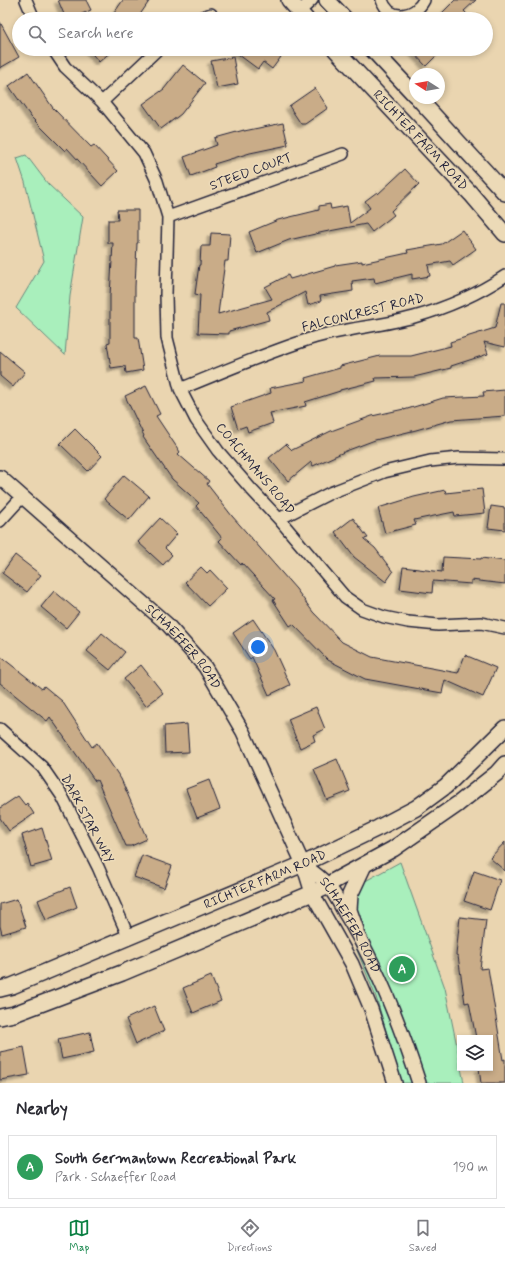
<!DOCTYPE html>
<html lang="en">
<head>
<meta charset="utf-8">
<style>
  body { margin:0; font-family:Mynerve,sans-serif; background:#f2f2f3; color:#2b2b33 }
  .controls { position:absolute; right:12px; bottom:12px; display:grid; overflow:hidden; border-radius:0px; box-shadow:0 2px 6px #0003 }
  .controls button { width:36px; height:36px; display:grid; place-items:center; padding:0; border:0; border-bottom:1px solid #e1e1e2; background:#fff; color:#2b2b33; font:20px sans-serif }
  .compass { position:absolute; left:409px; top:68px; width:36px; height:36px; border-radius:50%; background:#fff; box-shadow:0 2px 6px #0003; rotate:281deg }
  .you { position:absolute; left:258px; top:647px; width:14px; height:14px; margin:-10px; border:3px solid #fff; border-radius:50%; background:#1a73e8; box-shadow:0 0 0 6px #1a73e833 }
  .badge { display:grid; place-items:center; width:26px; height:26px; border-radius:50%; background:#0b8043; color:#fff; font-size:13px; font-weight:700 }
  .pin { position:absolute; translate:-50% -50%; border:2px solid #fff; box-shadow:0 1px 4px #0006 }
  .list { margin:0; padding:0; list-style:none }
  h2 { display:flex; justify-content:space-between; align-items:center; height:52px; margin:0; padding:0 16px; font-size:17px }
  h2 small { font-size:13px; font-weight:400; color:#7c7c81 }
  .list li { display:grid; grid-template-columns:26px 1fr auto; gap:12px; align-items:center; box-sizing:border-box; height:64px; margin:0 8px 8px; padding:0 8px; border:1px solid #e1e1e2; border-radius:0px }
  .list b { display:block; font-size:15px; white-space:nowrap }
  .list p { margin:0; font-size:13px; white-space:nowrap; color:#7c7c81 }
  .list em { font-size:13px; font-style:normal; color:#7c7c81 }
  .icon { flex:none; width:22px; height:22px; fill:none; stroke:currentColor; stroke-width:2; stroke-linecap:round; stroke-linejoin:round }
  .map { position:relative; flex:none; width:505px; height:1083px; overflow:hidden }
  .search { position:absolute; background:#fff; box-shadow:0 2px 6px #0003; left:12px; right:12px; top:12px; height:44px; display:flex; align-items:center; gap:10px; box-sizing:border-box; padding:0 14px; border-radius:22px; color:#7c7c81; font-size:15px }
  .sheet { height:124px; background:#fff }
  nav { display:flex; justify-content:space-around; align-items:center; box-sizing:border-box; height:56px; border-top:1px solid #e1e1e2; background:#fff; font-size:11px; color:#7c7c81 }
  nav a { display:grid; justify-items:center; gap:2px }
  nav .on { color:#0b8043 }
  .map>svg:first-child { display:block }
  .green { fill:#a9efbc; stroke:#66887c }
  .building { fill:#c9ac88; stroke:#22223b; filter:url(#shadow) }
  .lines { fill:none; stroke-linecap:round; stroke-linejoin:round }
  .minor-casing { stroke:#22223b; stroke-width:14 }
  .tertiary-casing { stroke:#22223b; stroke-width:16 }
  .secondary-casing { stroke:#22223b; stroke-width:18 }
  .minor { stroke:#ecdab7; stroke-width:11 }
  .tertiary { stroke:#ecdab7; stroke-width:13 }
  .secondary { stroke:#ecdab7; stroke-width:15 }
  .labels { text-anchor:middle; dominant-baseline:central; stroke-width:3.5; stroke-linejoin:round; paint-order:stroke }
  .street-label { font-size:13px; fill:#22223b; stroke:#ecdab7 }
</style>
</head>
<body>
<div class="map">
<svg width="505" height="1083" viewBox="0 0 505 1083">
  <defs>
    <filter id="shadow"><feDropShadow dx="-3.5" dy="3.5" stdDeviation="1" flood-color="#0004"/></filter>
  </defs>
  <rect width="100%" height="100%" fill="#ead5b0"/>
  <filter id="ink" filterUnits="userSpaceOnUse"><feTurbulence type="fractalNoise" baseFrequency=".025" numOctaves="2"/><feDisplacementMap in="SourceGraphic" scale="8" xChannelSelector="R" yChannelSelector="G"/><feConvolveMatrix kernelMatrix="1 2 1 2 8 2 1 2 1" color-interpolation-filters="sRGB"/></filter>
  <g filter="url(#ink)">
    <!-- green -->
    <path class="green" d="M26,155L48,184L83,217L70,296L65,355L16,308L44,261L25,182L17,158Z
      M400,862L445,988L460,1061V1068H461L464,1083H399L392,1051L376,997L341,911L349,890Z"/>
    <!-- building -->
    <path class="building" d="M58,0H86L91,10L70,19H66Z
      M123,0H150L137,19H110Z
      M455,0H476L464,11L472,19H436Z
      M0,22L19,57L0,68Z
      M88,49H114L99,62Z
      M231,49H271L281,57L272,69L263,62L258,69Z
      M410,49H443L426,66Z
      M233,57L238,84L217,88L211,61Z
      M183,65L205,83L181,114L161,129L143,104L164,89Z
      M28,72L53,108L91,147L94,145L118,171L102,186L67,148L65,151L31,117L9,86Z
      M315,88L328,108L305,124H301L289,106Z
      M283,123L288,145L250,153L214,164L215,167L191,176L184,157L217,145L215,138L244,130V131Z
      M405,169L419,184L391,211L394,215L372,232L366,224L324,232L289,240L257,253L249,232L278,220L319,210V206L330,204L331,209L347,206L350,223L370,208L365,201L377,192L378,194Z
      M117,210H138V243H137L135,287V338H138L143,370L126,373L125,366L111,368L107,343L110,342V296L113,243H108V220H118Z
      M462,230L476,249L453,265L450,261L428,265L430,276L412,279V274L375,283L374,278L352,281L353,291L320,296L321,301L308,305L305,292L267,312L269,320L229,331V334L198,333L200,295L195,294L199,265H200L201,246H210L211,233L230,234L228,261H225L218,314L272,299L265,287L288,275L290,279L335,266V265L362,261V263L408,253L407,250L442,244Z
      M501,303H505V347L484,342L488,354L451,366V368L414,377L375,378L376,381L340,390V391L305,402L306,406L270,413L273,423L248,432L246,426L238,429L231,407L271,393L270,388L306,381L305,378L340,368V366L380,356H411L451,346L450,342L495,328Z
      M0,351L25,372L13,387L0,376Z
      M146,386L160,414L156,416L180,452L178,454L209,481L207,484L232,516L296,589L313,612L342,642L372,657L458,673L465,655L496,668L483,697L445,680L442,693L365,679L328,660L293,624L290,626L273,600L275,599L242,563L241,565L219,541L222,538L196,506L199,503L172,479L143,437L144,436L125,396Z
      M505,390V416L451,420L416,430L375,440L346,451L313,466L311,462L288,481L269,458L286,444L292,450L331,431L372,416L404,409V410L443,398L484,396L483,392Z
      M75,429L102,456L88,471L60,444Z
      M124,475L149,496L129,520L104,499Z
      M482,489L485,513L455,516L454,512L414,520L416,525L385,533L378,508L414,497L445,490L446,493Z
      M491,506L505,508V530L488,528Z
      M160,518L177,534L165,548L172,555L163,565L138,542Z
      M353,518L368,538L364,539L375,548L393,572L386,582L354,557L335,532Z
      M15,555L41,575L27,592L2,573Z
      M443,557L481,559V558L505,561V584L471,580V584L433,581L432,593L400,589L403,567L442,572Z
      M201,567L207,573L210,570L227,588L208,606L185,582Z
      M54,591L79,612L66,628L41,607Z
      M253,619L274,650L290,685L269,695L252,657L250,659L233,633Z
      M102,633L125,652L110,670L87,651Z
      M0,656L42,689L44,686L62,701L92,747L97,743L121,779L147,839L131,846H126L97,780L95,781L50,717L47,721L0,683Z
      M141,665L163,693L146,706L124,679Z
      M316,707L325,729L313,735L315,741L300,748L288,719Z
      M187,724L189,752L165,753L164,726Z
      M337,759L350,791L327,800L314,769Z
      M209,780L220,809L197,818L186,789Z
      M18,796L25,805L27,803L34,814L9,831L0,818V808Z
      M42,828L52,861L31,867L22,835Z
      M505,842V871L490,858Z
      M142,855L172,866L164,888L134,877Z
      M474,871L500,880L490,910L464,901Z
      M70,887L77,907L46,920L38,900Z
      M17,899L26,927L2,934L0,926V904Z
      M460,917L486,920L480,969L488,968L503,1060L505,1059V1083H481L479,1068H490V1038H476L469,1002L465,1003L458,956L456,955Z
      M211,976L221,1001L193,1013L183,988Z
      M154,1006L164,1031L136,1044L126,1019Z
      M90,1032L94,1052L62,1059L58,1039Z
      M24,1047L29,1075L0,1080V1052Z"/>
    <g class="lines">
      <defs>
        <path id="minor" d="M26,0L34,19
          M382,0C389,22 415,18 424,0
          M299,12L312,0
          M197,19L211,14
          M53,49L65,67L102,102L144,153L157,181L168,217L166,294L167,338L180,389L196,420L218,451L251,489L279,519L345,597L362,609L384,617L408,622L438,625L481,623L505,628
          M102,102L158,49
          M168,217L343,154
          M180,389C225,371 270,351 316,337C348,328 382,326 414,317C446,308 478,294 505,276
          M279,519L330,493L384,472L430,461L459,458L505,459
          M0,521L22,497
          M0,729L42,767L62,796L98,867L129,938"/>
        <g id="tertiary">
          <path id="s1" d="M0,477L167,624L205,667L243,732L303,864L312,893L352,964L371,1009L395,1083"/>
          <path id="s2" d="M304,865C312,872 323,878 329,887C335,894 340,904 345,913C377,965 400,1024 419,1083"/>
        </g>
        <g id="secondary">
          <path d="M289,0L306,19"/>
          <path d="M327,0L345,19"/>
          <path id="s3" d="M335,49L471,194L505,234"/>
          <path d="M372,49L415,95"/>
          <path d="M418,98L505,193"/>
          <path d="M356,930L349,910L350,895L364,865"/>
          <path id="s4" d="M0,989L12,986L303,864L378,828L416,808L446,786L505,728"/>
          <path d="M0,1017L14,1014L122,973L329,886L334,881L393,849L458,804L497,773L505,764"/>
        </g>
      </defs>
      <!-- minor casing -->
      <use href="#minor" class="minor-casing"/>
      <!-- tertiary casing -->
      <use href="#tertiary" class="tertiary-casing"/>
      <!-- secondary casing -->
      <use href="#secondary" class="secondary-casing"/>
      <!-- minor -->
      <use href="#minor" class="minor"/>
      <!-- tertiary -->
      <use href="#tertiary" class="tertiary"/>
      <!-- secondary -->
      <use href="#secondary" class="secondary"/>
    </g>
  </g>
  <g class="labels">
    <!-- street labels -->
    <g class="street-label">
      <text stroke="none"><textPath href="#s3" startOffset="125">RICHTER FARM ROAD</textPath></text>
      <text transform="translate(251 172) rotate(-20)">STEED COURT</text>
      <text transform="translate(363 313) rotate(-14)">FALCONCREST ROAD</text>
      <text transform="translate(255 469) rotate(50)">COACHMANS ROAD</text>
      <text stroke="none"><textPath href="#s1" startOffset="250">SCHAEFFER ROAD</textPath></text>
      <text transform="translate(87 819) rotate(62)">DARK STAR WAY</text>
      <text stroke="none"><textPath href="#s4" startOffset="287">RICHTER FARM ROAD</textPath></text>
      <text stroke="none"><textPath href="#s2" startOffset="77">SCHAEFFER ROAD</textPath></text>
    </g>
  </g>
</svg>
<div class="controls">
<button><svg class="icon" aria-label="layers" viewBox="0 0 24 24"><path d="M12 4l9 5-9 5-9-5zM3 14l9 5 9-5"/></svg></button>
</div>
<svg class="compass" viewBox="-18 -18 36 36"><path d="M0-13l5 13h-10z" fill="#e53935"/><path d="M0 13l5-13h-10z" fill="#7c7c81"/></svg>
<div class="you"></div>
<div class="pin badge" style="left:402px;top:969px;background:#2e9e5b">A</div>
<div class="search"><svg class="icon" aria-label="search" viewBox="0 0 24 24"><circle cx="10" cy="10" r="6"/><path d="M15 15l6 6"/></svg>Search here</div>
</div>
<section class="sheet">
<h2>Nearby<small></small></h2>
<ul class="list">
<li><span class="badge" style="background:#2e9e5b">A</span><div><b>South Germantown Recreational Park</b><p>Park · Schaeffer Road</p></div><em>190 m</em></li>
</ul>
</section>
<nav>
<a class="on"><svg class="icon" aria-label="map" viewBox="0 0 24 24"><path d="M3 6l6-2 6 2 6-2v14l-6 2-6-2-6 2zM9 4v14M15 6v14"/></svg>Map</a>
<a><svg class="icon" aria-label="directions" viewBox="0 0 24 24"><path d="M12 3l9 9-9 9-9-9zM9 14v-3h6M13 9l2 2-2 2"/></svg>Directions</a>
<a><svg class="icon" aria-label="saved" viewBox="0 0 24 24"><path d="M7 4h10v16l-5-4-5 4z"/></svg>Saved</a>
</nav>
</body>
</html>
